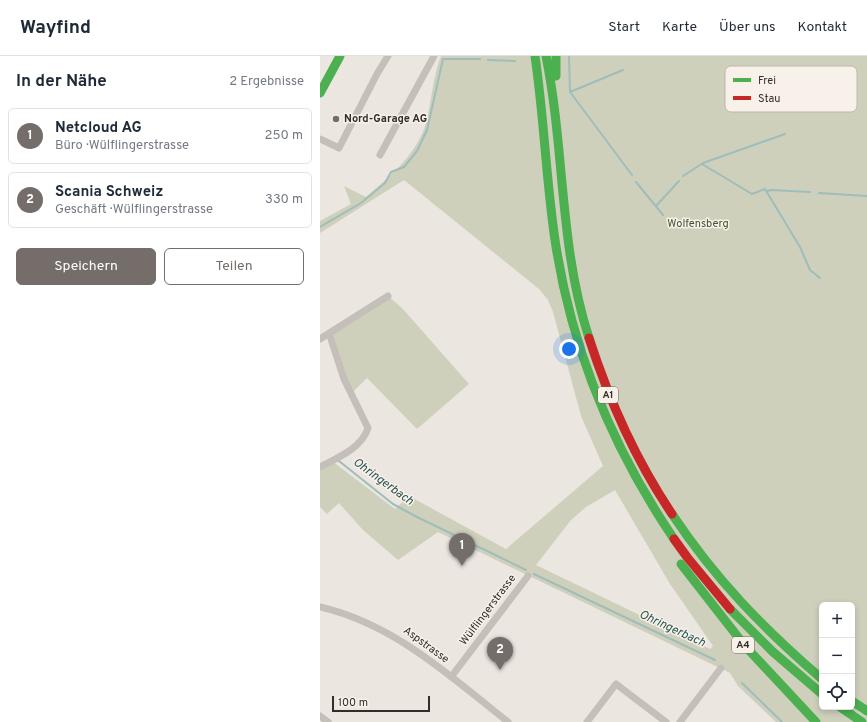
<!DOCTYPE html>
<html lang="de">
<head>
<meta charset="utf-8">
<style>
  body { margin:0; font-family:Overpass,sans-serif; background:#f6f6f7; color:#1f2937 }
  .controls { position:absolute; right:12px; bottom:12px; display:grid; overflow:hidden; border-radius:6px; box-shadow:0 2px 6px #0003 }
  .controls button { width:36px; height:36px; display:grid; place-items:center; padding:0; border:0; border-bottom:1px solid #e0e1e3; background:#fff; color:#1f2937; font:20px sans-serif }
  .scale { position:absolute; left:12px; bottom:10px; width:98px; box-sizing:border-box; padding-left:4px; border:2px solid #352c29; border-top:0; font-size:11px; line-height:14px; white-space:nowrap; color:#352c29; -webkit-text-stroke:3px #f8f1e9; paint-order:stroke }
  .you { position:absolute; left:249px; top:293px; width:14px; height:14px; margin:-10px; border:3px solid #fff; border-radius:50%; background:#1a73e8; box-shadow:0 0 0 6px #1a73e833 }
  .badge { display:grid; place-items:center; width:26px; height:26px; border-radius:50%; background:#756d69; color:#fff; font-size:13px; font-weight:700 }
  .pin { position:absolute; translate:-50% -33px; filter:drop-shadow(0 1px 2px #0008) }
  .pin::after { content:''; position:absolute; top:21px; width:14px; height:12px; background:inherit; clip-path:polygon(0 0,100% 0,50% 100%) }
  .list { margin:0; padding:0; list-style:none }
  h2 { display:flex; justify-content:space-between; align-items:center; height:52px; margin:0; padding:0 16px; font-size:17px }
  h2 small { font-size:13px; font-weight:400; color:#747a83 }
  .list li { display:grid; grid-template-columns:26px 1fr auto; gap:12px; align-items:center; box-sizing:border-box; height:56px; margin:0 8px 8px; padding:0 8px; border:1px solid #e0e1e3; border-radius:6px }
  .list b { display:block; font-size:15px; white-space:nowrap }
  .list p { margin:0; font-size:13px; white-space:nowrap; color:#747a83 }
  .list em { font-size:13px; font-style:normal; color:#747a83 }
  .actions { display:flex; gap:8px; padding:12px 16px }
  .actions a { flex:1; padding:9px 0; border:1px solid #756d69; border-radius:6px; text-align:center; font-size:14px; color:#756d69 }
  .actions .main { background:#756d69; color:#fff }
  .icon { flex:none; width:22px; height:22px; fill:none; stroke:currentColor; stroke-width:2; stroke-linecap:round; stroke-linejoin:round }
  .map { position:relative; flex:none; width:547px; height:666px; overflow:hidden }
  header { display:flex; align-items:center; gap:24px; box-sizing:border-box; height:56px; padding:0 20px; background:#fff; border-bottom:1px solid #e0e1e3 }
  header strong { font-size:19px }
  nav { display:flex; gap:22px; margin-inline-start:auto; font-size:14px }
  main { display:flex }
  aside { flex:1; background:#fff }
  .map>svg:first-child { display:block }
  .green { fill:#ced0bc; fill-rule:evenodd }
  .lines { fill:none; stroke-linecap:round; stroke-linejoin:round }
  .stream { stroke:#9fbdbb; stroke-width:2 }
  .street { stroke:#c5bfba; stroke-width:7 }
  .fast { stroke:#4caf50; stroke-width:9 }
  .jam { stroke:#c62828; stroke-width:9 }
  .poi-dot { fill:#756d69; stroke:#f8f1e9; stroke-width:1.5 }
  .labels { text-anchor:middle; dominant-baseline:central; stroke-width:3; stroke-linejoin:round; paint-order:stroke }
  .shield { fill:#f8f1e9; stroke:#706763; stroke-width:1 }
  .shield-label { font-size:10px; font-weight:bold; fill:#352c29 }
  .poi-label { font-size:11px; font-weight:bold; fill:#352c29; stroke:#f8f1e9; text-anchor:start }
  .park-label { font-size:11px; fill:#46522f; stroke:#f8f1e9 }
  .street-label { font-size:11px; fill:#352c29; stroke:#f8f1e9 }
  .water-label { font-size:12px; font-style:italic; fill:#225354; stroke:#f8f1e9 }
  .key { fill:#f8f1e9; stroke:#beb6af; stroke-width:1 }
  .key-label { font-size:11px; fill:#352c29 }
</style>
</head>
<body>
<header>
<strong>Wayfind</strong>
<nav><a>Start</a><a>Karte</a><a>Über uns</a><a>Kontakt</a></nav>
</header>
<main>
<aside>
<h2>In der Nähe<small>2 Ergebnisse</small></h2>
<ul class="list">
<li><span class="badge">1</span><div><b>Netcloud AG</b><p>Büro · Wülflingerstrasse</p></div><em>250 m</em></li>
<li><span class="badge">2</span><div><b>Scania Schweiz</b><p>Geschäft · Wülflingerstrasse</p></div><em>330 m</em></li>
</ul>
<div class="actions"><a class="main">Speichern</a><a>Teilen</a></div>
</aside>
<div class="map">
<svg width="547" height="666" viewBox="0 0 547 666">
  <rect width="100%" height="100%" fill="#ece6e1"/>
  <!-- green -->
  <path class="green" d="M121,0H547V666H456L418,630L410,617L118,476L78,504L43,474L19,447L7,458L0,451V411L12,405L75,453L89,440L186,493L283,410L261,360L233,256L228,244L219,233L84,124L0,177V165L31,148L24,130L46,141C72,118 99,97 107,63C112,42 113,20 121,0ZM295,434L350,528L393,590L390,593L216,509L251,464L266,451ZM502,549H532V651H502Z
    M68,240L82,252L149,328L97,373L47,322L31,338L9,277Z"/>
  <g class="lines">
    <!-- stream -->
    <path class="stream" d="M249,0L250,36L303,14
      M168,4L195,5
      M250,36L312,119
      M382,108L432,138L445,133L480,191L490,214L500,222
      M363,120L383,107L465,78
      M316,126L343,159
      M447,135L451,134L490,136
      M499,137L547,140
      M336,150L359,125
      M0,171L41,147L65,127L71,116L84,111L97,95L107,74L123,3H160
      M19,405L73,448L97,461L206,514
      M214,518L395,604
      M422,627L462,666"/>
    <!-- street -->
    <path class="street" d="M0,83L19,92L57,18L68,0
      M60,99L114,0
      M0,283L68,240
      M0,411C17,402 42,392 48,372L24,323L9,277
      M0,551C74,568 130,620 188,666
      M131,621L208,520
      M0,660L8,666
      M267,666L296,628L346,666
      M360,666L401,612"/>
    <!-- fast -->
    <path class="fast" d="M215,0C224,61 226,123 235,184C251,292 293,393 354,483
      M226,0C245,94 239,190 269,282
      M236,0V20
      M0,37L20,0
      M352,458C396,524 442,571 502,623
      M361,508L425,590L496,666
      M410,553L453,596L502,638
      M532,645L547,655
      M520,651L542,666"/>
    <!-- jam -->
    <path class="jam" d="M269,282C289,344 315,403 352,458
      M354,483L367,501L410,553"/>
  </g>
  <!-- markers -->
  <circle class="poi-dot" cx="16" cy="63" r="4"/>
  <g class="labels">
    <!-- shield labels -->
    <g class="shield">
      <rect x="278" y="331" width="20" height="16" rx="3"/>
      <rect x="412" y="581" width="22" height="16" rx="3"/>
    </g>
    <g class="shield-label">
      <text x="288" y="339">A1</text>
      <text x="423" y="589">A4</text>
    </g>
    <!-- poi labels -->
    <g class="poi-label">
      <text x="24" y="63">Nord-Garage AG</text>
    </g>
    <!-- park labels -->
    <g class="park-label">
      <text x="378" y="168">Wolfensberg</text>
    </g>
    <!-- street labels -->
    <g class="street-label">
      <text transform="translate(168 554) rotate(-53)">Wülflingerstrasse</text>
      <text transform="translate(106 589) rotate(36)">Aspstrasse</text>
    </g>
    <!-- water labels -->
    <g class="water-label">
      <text transform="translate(63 426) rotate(36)">Ohringerbach</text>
      <text transform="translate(352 573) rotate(25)">Ohringerbach</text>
    </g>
  </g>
  <!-- legend -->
  <rect x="405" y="10" width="132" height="46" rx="6" class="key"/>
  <rect x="413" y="22" width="18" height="4" fill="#4caf50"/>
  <rect x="413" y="40" width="18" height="4" fill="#c62828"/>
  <g class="key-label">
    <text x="438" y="28">Frei</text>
    <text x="438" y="46">Stau</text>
  </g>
</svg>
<div class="controls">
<button>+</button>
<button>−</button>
<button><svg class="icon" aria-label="locate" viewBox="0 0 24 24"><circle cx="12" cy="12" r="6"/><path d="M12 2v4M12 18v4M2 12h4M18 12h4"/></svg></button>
</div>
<div class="scale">100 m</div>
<div class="you"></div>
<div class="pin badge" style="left:142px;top:510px">1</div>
<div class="pin badge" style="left:180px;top:614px">2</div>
</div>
</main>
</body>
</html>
